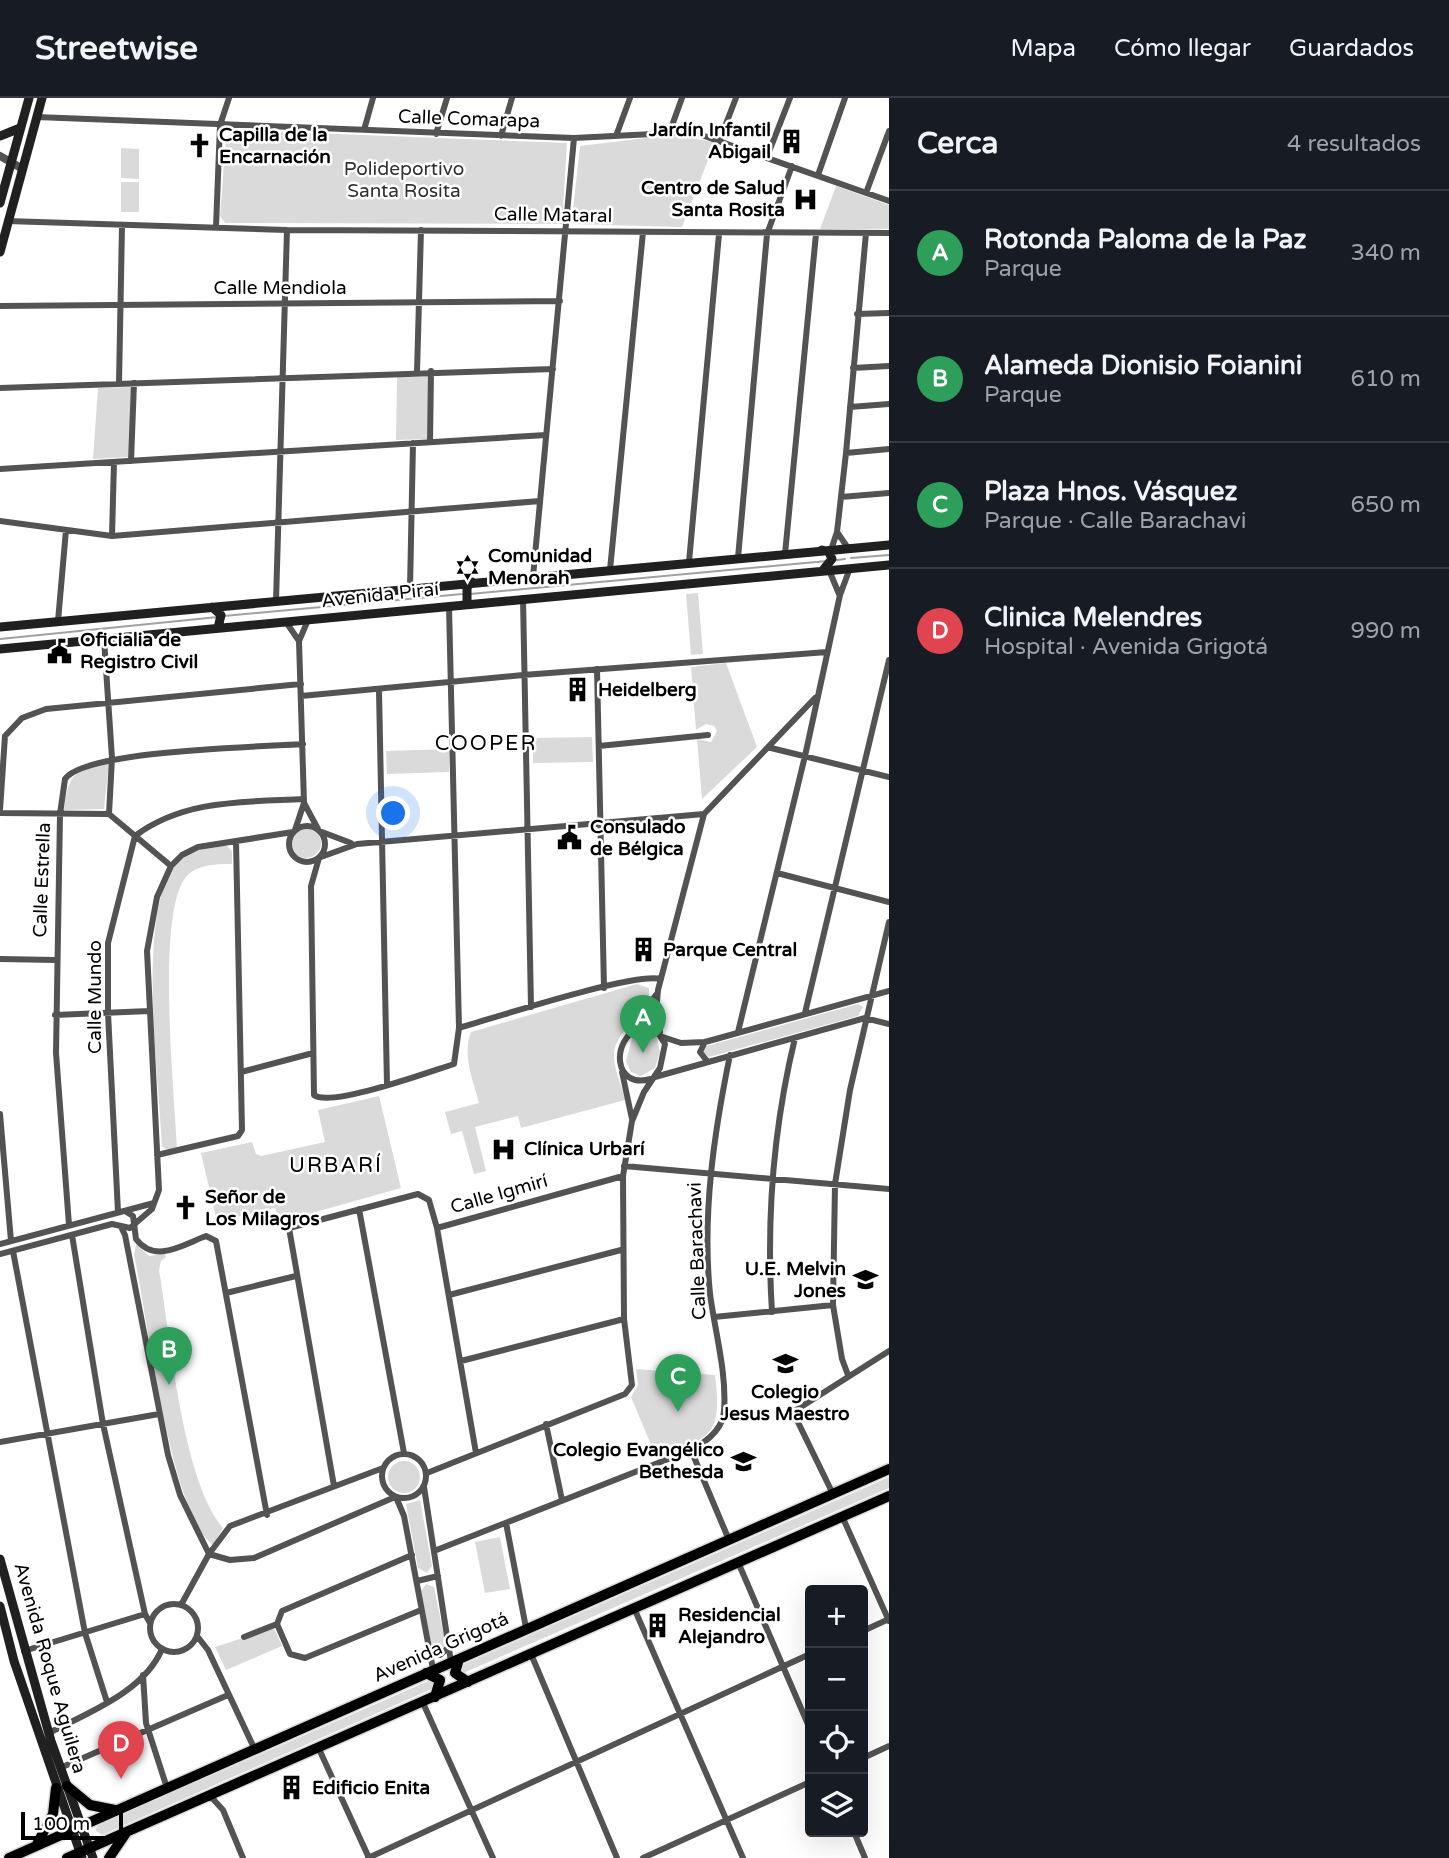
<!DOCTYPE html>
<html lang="es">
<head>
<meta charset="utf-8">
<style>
  body { margin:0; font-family:"Varela Round",sans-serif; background:#20242c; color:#f1f3f6 }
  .controls { position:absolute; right:21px; bottom:21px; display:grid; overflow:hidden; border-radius:7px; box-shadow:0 7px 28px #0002 }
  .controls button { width:63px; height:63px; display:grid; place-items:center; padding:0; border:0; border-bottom:2px solid #363941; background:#171b24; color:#f1f3f6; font:35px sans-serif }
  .scale { position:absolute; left:21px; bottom:18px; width:102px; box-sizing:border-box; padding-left:7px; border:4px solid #000; border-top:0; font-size:19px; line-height:24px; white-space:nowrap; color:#000; -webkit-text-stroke:5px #fff; paint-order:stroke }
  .you { position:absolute; left:394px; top:716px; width:24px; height:24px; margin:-18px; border:5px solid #fff; border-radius:50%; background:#1a73e8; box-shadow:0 0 0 10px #1a73e833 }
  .badge { display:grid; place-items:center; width:46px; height:46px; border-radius:50%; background:#b45309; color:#fff; font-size:23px; font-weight:700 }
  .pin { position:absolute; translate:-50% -58px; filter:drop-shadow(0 2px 4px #0008) }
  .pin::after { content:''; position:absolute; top:37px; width:24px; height:21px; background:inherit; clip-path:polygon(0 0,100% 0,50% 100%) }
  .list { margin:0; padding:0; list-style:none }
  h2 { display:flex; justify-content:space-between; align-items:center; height:91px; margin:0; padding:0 28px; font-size:30px }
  h2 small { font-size:23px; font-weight:400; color:#9ea1a6 }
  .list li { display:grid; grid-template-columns:46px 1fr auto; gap:21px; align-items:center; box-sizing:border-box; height:126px; padding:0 28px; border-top:2px solid #363941 }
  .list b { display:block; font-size:26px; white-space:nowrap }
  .list p { margin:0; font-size:23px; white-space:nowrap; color:#9ea1a6 }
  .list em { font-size:23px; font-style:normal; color:#9ea1a6 }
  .icon { flex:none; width:38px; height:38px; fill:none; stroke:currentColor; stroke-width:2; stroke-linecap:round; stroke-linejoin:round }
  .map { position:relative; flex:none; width:889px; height:1760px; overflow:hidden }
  header { display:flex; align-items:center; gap:42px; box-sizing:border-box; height:98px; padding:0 35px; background:#171b24; border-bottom:2px solid #363941 }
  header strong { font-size:33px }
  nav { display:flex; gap:38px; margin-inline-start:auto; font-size:24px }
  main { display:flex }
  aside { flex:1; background:#171b24 }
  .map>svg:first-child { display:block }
  .green { fill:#dadada }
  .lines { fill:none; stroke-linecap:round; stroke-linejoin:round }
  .stream { stroke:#a1a1a1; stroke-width:2 }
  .primary-casing { stroke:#dbdbdb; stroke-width:13 }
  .minor { stroke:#535353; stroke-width:6 }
  .tertiary { stroke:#535353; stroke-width:8 }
  .secondary { stroke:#202020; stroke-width:9 }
  .primary { stroke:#000; stroke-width:10 }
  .labels { text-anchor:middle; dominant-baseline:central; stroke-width:5; stroke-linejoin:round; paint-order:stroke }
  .street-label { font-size:19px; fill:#000; stroke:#fff }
  .poi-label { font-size:19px; font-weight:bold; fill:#000; stroke:#fff; text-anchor:start }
  .park-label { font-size:19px; fill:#313131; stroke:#fff }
  .neighbourhood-label { font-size:21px; letter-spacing:2px; fill:#000; stroke:#fff }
</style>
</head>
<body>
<header>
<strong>Streetwise</strong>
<nav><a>Mapa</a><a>Cómo llegar</a><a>Guardados</a></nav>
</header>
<main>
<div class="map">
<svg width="889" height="1760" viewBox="0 0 889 1760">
  <rect width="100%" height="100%" fill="#fff"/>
  <!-- green -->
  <path class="green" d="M236,32L567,45L562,126L225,125L220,118L226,40Z
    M670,37L715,44L682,129L574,126L572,120L580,48Z
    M121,50L139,51V81L121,80Z
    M121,84H139V114H121Z
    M836,88L889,107V131H820Z
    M397,279H429L427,341L396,342Z
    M132,289L129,359L93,361L98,290Z
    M698,495L703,556L691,557L686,496Z
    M726,565L757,649L702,701L697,641L711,644L717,633L714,628L706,626L696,632L691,569Z
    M592,639L593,664L533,665V640Z
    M449,651V674L387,676L386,653Z
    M109,665L104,711L64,712C69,674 73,674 109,665Z
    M291 745a15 15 0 1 1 30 0a15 15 0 1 1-30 0Z
    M227,748L232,753V766C217,766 198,766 187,778C155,811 175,1001 177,1051L170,1053L162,1049C159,981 138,829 171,773C182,755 207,748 227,748Z
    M637,886L649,890C651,919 614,929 614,958C614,972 622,988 625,1002L521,1030L518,1018L475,1029L486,1073L474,1076L462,1033L451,1036L445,1014L479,1005C473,982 462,957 471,934Z
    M858,906L863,909L858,918L709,959L703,954L707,948Z
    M642,934L657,940L660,954L655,970L641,978L631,974L626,963L632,941Z
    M379,998L401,1090L280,1124L275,1110L217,1124L201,1055L252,1044L256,1056L261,1058L325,1044L318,1012Z
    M136,1146L149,1158L165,1156L166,1159L161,1163L159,1172C170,1237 182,1382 223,1430L213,1447C170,1415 147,1215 134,1157Z
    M636,1271L715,1277C723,1340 710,1338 657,1361L631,1299L638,1287Z
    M388 1379a16 16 0 1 1 32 0a16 16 0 1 1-32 0Z
    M889,1379V1390L461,1576L460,1568Z
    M420,1402L432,1468L427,1475L418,1470L406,1406Z
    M500,1439L510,1491L485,1495L475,1444Z
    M426,1486L434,1489L446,1548L437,1555L432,1550L421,1493Z
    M274,1530L282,1548L226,1572L215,1549Z
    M433,1581L436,1589L102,1737L95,1732L98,1727Z"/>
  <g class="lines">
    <!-- stream -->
    <path class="stream" d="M851,460L889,457
      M837,462L845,461
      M470,496L827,463
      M224,518L462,496
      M0,541L218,519"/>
    <defs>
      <path id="primary" d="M459,1561L455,1575L468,1584
        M426,1575L440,1582L435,1599
        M67,1688L90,1707L115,1712
        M36,1748L53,1716L56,1690
        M9,1760L889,1371
        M67,1760L889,1398
        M109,1760L126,1735"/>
    </defs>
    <!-- primary casing -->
    <use href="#primary" class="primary-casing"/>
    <!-- minor -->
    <path class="minor" d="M36,19L574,40L693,34L889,103
      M364,32L373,0
      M670,33L682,0
      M436,36L447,0
      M501,38L512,0
      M616,38L630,0
      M720,41L736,0
      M767,59L790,0
      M818,77L845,0
      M866,95L889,33
      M7,123L287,132L889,135
      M216,129L220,27L229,0
      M0,208L560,203
      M857,216L889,215
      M853,270L889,268
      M417,274L421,132
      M119,285L122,128
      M0,290L553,271
      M850,309L889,306
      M430,344L431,273
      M846,355L889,351
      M131,363L134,285
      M0,371L546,337
      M841,399L889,395
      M0,423L112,438L540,403
      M837,434L848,450
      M112,438L114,364
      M831,452L837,434L846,355L866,135
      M785,456L816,136
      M738,460L767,136L792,68
      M689,464L719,136
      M610,472L643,134
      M829,472L839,496
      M533,479L574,40
      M410,490L413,345
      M523,500L531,909
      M276,503L287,132
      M58,523L66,432
      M286,524L299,543
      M104,541L112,660L109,716
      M597,571L604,890
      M379,593L387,987
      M301,598L523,577L827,554
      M599,648L708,637
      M771,650L889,679
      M304,705L318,731
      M0,712L5,638L22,620L46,611L301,586
      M0,715L109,716L171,768
      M289 746a18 18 0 1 1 36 0a18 18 0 1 1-36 0Z
      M295,732L304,705L299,543L308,522
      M322,734L351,745
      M321,759L357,746L704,716
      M319,760L311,788L314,997C331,1010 431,973 454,966L459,930L449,508
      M777,775L889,804
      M0,861L56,862
      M805,915L889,562
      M55,917L149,913
      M459,930C494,920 633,874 661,881
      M632,931L656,897
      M660,934L656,914L658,892L704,716L815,600
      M738,934L805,658L840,497L850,470
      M663,939L681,945L705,944L889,893
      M705,944L700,954L707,963
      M241,974L313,955
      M622,974L632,1021
      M655,979L865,920L889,926
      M0,1016L11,1143
      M157,1057L238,1038L242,1032L236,743
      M624,1068L889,1091
      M359,1111L404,1355
      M125,1113L133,1118L136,1141C155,1166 182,1147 206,1138L216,1143L267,1417
      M118,1114L108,915V845L135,738C184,701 246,704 304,701
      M69,1127L56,955L60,716L65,681C85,652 261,649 303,646
      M121,1129L125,1137L168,1357L180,1397L209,1456
      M437,1130L623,1078
      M72,1137L103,1326L145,1516L150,1525
      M0,1146L154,1105
      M13,1153L85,1535L107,1604
      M0,1156L112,1126L130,1130L152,1111L159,1092L147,853L157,799L171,768L182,757L198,749L293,734
      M226,1195L296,1178
      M449,1197L621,1152
      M772,1214C766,1120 773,1031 795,940
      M714,1219L833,1207
      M461,1263L624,1221
      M848,1277L842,1261L833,1207L835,1086L850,992L889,824
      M546,1326L562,1402
      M0,1344L159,1316
      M691,1352L729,1442
      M382 1378a22 22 0 1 1 44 0a22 22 0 1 1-44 0Z
      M427,1375L625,1296L632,1287L624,1221L623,1078L632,1023L644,994L660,970L665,946L656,932L641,929C610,941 613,992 651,981
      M334,1388L289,1130L418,1096L429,1102L437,1130L476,1355
      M424,1389L451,1564
      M833,1396L793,1314L889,1253
      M396,1399L404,1418L433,1571
      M842,1418L889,1523
      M506,1425L526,1530
      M434,1453L691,1352C706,1344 723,1332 724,1313C727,1275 715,1234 710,1196C702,1116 714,1035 730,957
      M209,1456L230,1462L254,1460L395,1399
      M412,1457L282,1513L277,1526L290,1556L305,1560L421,1512
      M738,1464L810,1631
      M417,1483L438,1478
      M150 1530a24 24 0 1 1 48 0a24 24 0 1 1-48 0Z
      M181,1507L209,1456L230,1428L383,1370
      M634,1510L743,1760
      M863,1533L889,1521
      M197,1538L208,1552L255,1652
      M244,1539L277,1526
      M24,1553L145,1516
      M429,1554L440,1557L449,1549
      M531,1556L617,1760
      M143,1577L146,1625L167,1690
      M423,1605L493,1760
      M49,1635C87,1615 144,1594 162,1551
      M319,1651L369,1760
      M863,1660L889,1648
      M60,1670L228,1597
      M207,1699L213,1701L223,1712L243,1760
      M854,1734L865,1760
      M368,1760L810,1556
      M643,1760L810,1684"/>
    <!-- tertiary -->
    <path class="tertiary" d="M0,58L21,70"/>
    <!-- secondary -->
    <path class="secondary" d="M0,38L20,30
      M0,105L29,0
      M0,154L42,0
      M822,452L829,454L832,461L823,472
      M467,506V489L472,484
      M212,509L221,517L218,530
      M0,529L889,447
      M0,551L889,467
      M0,1461L51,1643L93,1760
      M0,1508L14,1563L82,1760"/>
    <!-- primary -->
    <use href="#primary" class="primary"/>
  </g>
  <!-- icons -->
  <defs>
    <symbol id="building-bare" viewBox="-9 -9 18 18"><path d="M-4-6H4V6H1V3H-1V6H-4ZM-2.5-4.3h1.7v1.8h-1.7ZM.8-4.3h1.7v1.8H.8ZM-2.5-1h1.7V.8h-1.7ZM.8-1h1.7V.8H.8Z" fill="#000" stroke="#fff" stroke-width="2.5" paint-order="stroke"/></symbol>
    <symbol id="church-bare" viewBox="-9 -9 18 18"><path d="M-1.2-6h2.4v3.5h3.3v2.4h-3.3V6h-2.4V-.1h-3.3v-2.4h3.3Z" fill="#000" stroke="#fff" stroke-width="2.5" paint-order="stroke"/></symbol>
    <symbol id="hospital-bare" viewBox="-9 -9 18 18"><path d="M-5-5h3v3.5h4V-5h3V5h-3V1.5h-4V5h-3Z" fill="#000" stroke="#fff" stroke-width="2.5" paint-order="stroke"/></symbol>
    <symbol id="synagogue-bare" viewBox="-9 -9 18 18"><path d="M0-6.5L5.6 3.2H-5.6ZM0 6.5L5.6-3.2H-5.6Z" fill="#000" stroke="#fff" stroke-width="2.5" paint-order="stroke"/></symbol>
    <symbol id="civic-bare" viewBox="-9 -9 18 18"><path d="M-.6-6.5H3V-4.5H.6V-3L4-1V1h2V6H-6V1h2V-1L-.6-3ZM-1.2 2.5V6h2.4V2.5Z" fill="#000" stroke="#fff" stroke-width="2.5" paint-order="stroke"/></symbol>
    <symbol id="school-bare" viewBox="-9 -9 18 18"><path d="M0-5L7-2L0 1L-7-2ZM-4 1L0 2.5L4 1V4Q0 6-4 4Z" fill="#000" stroke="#fff" stroke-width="2.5" paint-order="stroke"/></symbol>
  </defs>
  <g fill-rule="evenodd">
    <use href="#building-bare" x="774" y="26" width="35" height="35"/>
    <use href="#church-bare" x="182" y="30" width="35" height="35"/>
    <use href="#hospital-bare" x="788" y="84" width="35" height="35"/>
    <use href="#synagogue-bare" x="450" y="452" width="35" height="35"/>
    <use href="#civic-bare" x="42" y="536" width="35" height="35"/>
    <use href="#building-bare" x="560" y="574" width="35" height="35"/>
    <use href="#civic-bare" x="552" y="722" width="35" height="35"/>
    <use href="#building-bare" x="626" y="834" width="35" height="35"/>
    <use href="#hospital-bare" x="486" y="1034" width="35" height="35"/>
    <use href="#church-bare" x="168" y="1092" width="35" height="35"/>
    <use href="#school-bare" x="848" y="1164" width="35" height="35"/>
    <use href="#school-bare" x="768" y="1248" width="35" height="35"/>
    <use href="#school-bare" x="726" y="1346" width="35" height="35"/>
    <use href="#building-bare" x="640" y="1510" width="35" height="35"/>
    <use href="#building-bare" x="274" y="1672" width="35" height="35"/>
  </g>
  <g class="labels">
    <!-- street labels -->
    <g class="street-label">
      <text transform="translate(469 21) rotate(2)">Calle Comarapa</text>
      <text transform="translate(553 117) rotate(1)">Calle Mataral</text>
      <text x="280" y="190">Calle Mendiola</text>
      <text transform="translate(380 497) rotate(-6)">Avenida Piraí</text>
      <text transform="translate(42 782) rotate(-88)">Calle Estrella</text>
      <text transform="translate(95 899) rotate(-90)">Calle Mundo</text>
      <text transform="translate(499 1096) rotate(-16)">Calle Igmirí</text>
      <text transform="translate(697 1153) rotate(-92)">Calle Barachavi</text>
      <text transform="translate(441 1549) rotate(-24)">Avenida Grigotá</text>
      <text transform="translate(50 1570) rotate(74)">Avenida Roque Aguilera</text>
    </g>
    <!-- poi labels -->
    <g class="poi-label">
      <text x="771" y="32" text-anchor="end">Jardín Infantil<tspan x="771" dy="22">Abigail</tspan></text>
      <text x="219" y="37">Capilla de la<tspan x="219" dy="22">Encarnación</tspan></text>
      <text x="785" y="90" text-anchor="end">Centro de Salud<tspan x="785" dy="22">Santa Rosita</tspan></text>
      <text x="488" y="458">Comunidad<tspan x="488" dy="22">Menorah</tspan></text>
      <text x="80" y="542">Oficialia de<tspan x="80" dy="22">Registro Civil</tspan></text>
      <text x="598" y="592">Heidelberg</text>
      <text x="590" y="729">Consulado<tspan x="590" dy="22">de Bélgica</tspan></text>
      <text x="663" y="852">Parque Central</text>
      <text x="524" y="1051">Clínica Urbarí</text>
      <text x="205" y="1099">Señor de<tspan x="205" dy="22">Los Milagros</tspan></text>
      <text x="846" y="1171" text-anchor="end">U.E. Melvin<tspan x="846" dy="22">Jones</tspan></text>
      <text x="785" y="1294" text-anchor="middle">Colegio<tspan x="785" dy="22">Jesus Maestro</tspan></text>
      <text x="724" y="1352" text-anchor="end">Colegio Evangélico<tspan x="724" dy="22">Bethesda</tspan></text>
      <text x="678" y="1517">Residencial<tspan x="678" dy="22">Alejandro</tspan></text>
      <text x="312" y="1690">Edificio Enita</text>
    </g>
    <!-- park labels -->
    <g class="park-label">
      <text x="404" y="71">Polideportivo<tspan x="404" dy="22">Santa Rosita</tspan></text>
    </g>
    <!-- neighbourhood labels -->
    <g class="neighbourhood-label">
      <text x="486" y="645">COOPER</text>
      <text x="336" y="1067">URBARÍ</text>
    </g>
  </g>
</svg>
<div class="controls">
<button>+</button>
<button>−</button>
<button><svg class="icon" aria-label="locate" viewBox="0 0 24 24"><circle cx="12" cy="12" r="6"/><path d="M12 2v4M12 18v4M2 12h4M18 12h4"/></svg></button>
<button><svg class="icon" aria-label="layers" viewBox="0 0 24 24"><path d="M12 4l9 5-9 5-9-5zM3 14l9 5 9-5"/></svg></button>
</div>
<div class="scale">100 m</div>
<div class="you"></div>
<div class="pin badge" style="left:643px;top:955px;background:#2e9e5b">A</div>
<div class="pin badge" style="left:169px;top:1287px;background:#2e9e5b">B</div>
<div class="pin badge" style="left:678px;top:1314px;background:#2e9e5b">C</div>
<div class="pin badge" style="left:121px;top:1681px;background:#e0444e">D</div>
</div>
<aside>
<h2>Cerca<small>4 resultados</small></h2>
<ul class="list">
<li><span class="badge" style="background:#2e9e5b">A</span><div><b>Rotonda Paloma de la Paz</b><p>Parque</p></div><em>340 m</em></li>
<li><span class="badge" style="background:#2e9e5b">B</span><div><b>Alameda Dionisio Foianini</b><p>Parque</p></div><em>610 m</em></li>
<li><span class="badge" style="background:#2e9e5b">C</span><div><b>Plaza Hnos. Vásquez</b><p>Parque · Calle Barachavi</p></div><em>650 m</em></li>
<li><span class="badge" style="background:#e0444e">D</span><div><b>Clinica Melendres</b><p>Hospital · Avenida Grigotá</p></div><em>990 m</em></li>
</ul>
</aside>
</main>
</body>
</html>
